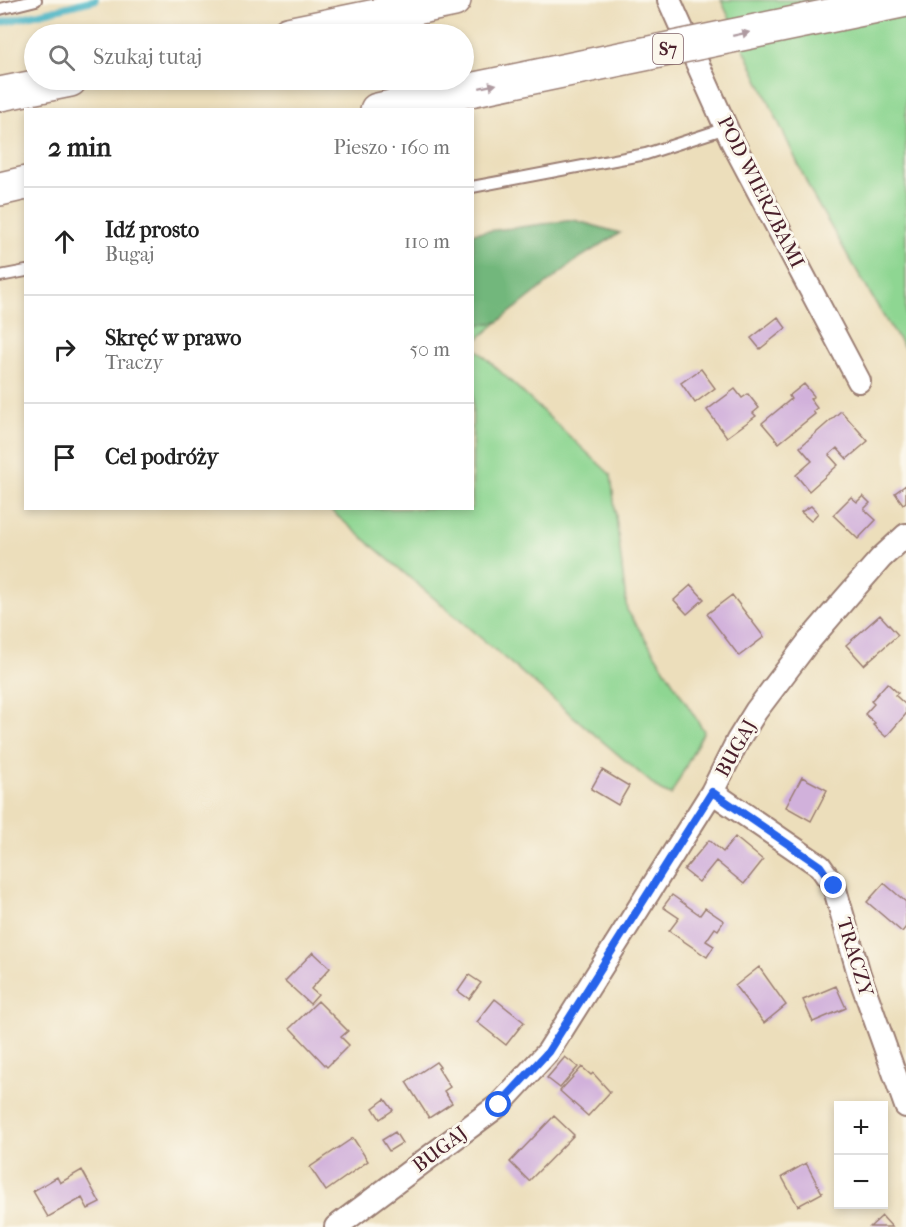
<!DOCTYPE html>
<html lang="pl">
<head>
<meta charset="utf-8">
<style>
  body { margin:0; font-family:"IM FELL French Canon",serif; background:#f2f2f2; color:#222 }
  .controls { position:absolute; right:18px; bottom:18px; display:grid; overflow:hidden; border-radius:0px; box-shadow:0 3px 9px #0003 }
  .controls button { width:54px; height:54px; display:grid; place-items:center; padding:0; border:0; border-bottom:2px solid #e0e0e0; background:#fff; color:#222; font:30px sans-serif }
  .stop { position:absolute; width:18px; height:18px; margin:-14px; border:4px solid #2563eb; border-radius:50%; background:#fff }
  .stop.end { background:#2563eb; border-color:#fff; box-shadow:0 2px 6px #0008 }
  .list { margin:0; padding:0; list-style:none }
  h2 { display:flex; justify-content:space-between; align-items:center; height:78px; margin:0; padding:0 24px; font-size:26px }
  h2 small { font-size:20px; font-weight:400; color:#767676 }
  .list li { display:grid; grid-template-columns:39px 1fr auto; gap:18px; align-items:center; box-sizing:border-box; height:108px; padding:0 24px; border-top:2px solid #e0e0e0 }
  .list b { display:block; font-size:22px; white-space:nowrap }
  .list p { margin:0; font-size:20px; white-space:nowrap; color:#767676 }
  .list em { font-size:20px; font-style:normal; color:#767676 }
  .icon { flex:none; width:33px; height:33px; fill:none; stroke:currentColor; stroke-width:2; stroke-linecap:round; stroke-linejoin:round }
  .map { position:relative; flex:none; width:906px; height:1227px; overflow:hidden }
  .search { position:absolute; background:#fff; box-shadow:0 3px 9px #0003; left:24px; top:24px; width:450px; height:66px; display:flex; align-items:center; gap:15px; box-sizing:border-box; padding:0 21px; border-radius:33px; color:#767676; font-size:22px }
  .panel { position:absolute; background:#fff; box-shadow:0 3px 9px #0003; left:24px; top:108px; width:450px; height:402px; border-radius:0px }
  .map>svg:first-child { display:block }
  .green { fill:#8ed692; stroke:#6c7a5e; stroke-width:1.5 }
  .forest { fill:#72b77c; stroke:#5e6b54; stroke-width:1.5 }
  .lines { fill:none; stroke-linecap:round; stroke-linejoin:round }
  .stream { stroke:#48b4c4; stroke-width:7 }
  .building { fill:#d1b1db }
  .lane-casing { stroke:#9b7e73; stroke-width:14 }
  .street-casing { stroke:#9b7e73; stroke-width:26 }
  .highway-casing { stroke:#9b7e73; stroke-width:36 }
  .lane { stroke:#fff; stroke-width:10 }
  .street { stroke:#fff; stroke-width:22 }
  .highway { stroke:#fff; stroke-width:33 }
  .highway-bridge-casing { stroke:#9b7e73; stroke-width:36; stroke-linecap:butt }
  .highway-bridge { stroke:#fff; stroke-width:33 }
  .oneway { fill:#ae9aa0 }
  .route { stroke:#2563eb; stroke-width:8 }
  .labels { text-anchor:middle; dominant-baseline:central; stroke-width:6; stroke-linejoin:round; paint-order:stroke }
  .shield { fill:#fbf7ec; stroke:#7f6065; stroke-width:1.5 }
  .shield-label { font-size:18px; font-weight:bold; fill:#4a1f2b }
  .street-label { font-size:20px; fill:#4a1f2b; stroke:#fbf7ec }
</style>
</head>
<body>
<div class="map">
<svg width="906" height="1227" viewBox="0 0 906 1227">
  <rect width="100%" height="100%" fill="#fbf7ec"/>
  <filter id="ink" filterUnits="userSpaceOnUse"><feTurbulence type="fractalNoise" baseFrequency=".0167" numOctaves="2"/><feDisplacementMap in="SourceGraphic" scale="12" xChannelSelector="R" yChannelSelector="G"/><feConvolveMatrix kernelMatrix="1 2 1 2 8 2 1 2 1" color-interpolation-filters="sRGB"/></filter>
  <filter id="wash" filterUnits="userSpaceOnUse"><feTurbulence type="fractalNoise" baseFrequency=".008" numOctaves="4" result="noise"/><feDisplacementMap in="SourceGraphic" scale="24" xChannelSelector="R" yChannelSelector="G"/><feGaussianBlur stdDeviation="1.35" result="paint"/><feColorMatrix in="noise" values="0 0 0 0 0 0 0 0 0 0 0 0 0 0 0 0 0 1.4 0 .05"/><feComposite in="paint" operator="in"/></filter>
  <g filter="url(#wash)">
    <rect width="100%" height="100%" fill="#ecdebb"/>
    <!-- green -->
    <path class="green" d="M721,0H906V350L887,322L814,198Z
      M498,322L473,343V325Z
      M473,346L611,475L627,610L704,731L671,795L661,791L329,509L472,508Z"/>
    <!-- forest -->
    <path class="forest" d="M574,220L620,233L578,259L498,322L473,325V233Z"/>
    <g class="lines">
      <!-- stream -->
      <path class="stream" d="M0,23L95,0"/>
    </g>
    <g id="blocks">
      <!-- building -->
      <path class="building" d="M778,317L786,328L760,349L751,338Z
        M701,369L715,388L695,403L681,383Z
        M804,384L814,396L810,399L817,408L813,411L815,414L779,443L762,423L791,399L789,396Z
        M735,389L742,398L748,394L759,408L753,413L756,416L727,437L707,410Z
        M841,411L868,441L847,459L837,448L829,455L838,465L809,491L796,475L812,461L800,447Z
        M906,485V502L903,504L895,493Z
        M863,496L870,503L864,509L876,520L858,539L833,515L851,497L857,502Z
        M811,506L818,513L811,521L801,512Z
        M691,585L704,599L687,614L674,600Z
        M732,595L764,637L739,656L707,614Z
        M880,615L898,635L864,665L846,645Z
        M887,683L898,693L895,695L906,705V714L886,737L873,725L875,723L865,714L874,704L871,701Z
        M602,770L629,786L618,805L591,789Z
        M802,777L827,790L811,821L786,807Z
        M735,837L763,860L744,884L716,861L699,882L684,870L709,840L723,852Z
        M884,883L906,902V927L902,932L867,902Z
        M672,895L700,915L705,908L724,921L718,930L715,928L706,941L714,946L707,957L669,931L679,918L663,907Z
        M313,952L330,968L311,989L318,995L310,1004L285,981Z
        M759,967L786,1005L764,1023L735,986Z
        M469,975L481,983L469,999L458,991Z
        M836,986L846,1008L813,1022L803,1000Z
        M495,999L524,1022L506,1045L477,1022Z
        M318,1001L348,1031L341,1037L349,1045L327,1067L290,1028Z
        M565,1057L578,1067L560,1088L547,1078Z
        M436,1062L440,1067L438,1068L450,1087L444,1091L452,1103L429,1118L406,1082Z
        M582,1067L591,1075L593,1073L610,1092L588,1116L560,1091Z
        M385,1099L393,1110L380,1119L373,1108Z
        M554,1116L574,1135L529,1181L510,1162Z
        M395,1132L402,1143L389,1151L382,1140Z
        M353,1138L368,1161L326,1191L310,1167Z
        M806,1163L822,1193L798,1206L782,1177Z
        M82,1170L100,1203L88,1209L82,1198L48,1217L33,1191L57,1177L60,1183Z
        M882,1216L892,1227H870Z"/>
    </g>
  </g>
  <g filter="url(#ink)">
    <use href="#blocks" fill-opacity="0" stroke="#9b7e73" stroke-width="1.5"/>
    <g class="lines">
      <defs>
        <path id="lane" d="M0,9L36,0
          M472,187L646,154L726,128
          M0,276L26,271"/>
        <path id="street" d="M669,0L732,141L859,381
          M712,792L820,866L834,886L859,974L906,1106
          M336,1227L499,1105L548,1052L712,792L738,740L756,711L809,641L845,599L881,558L906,535"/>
        <path id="highway" d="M288,34L454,0
          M0,94L70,80
          M377,110L431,98
          M0,189L26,183"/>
      </defs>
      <!-- lane casing -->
      <use href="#lane" class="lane-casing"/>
      <!-- street casing -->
      <use href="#street" class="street-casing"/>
      <!-- highway casing -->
      <use href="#highway" class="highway-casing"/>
      <!-- lane -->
      <use href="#lane" class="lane"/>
      <!-- street -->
      <use href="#street" class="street"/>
      <!-- highway -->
      <use href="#highway" class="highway"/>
      <defs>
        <path id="highway-bridge" d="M431,98L906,0"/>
      </defs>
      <!-- highway-bridge casing -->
      <use href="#highway-bridge" class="highway-bridge-casing"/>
      <!-- highway-bridge -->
      <use href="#highway-bridge" class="highway-bridge"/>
    </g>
    <!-- one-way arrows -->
    <defs><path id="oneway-solid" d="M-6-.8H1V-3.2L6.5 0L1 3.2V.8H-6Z" transform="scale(1.5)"/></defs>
    <g class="oneway">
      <use href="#oneway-solid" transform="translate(741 34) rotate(-12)"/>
      <use href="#oneway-solid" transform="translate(488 86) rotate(-12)"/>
    </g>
  </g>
  <g class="lines" filter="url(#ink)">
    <!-- route -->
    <path class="route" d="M499,1105L548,1052L712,792L820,866L834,886"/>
  </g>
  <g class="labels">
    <!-- shield labels -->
    <rect class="shield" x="653" y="34" width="30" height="30" rx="4.5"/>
    <g class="shield-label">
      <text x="668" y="49">S7</text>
    </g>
    <!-- street labels -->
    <g class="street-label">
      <text transform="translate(761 192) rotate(63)">POD WIERZBAMI</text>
      <text transform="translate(736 748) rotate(-61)">BUGAJ</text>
      <text transform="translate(855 957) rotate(73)">TRACZY</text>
      <text transform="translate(440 1149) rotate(-37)">BUGAJ</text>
    </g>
  </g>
</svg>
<div class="controls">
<button>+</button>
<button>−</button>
</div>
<div class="stop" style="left:499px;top:1105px"></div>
<div class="stop end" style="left:834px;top:886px"></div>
<div class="search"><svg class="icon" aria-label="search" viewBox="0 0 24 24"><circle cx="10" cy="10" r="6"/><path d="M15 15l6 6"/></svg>Szukaj tutaj</div>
<section class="panel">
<h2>2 min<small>Pieszo · 160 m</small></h2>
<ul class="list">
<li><svg class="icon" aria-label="ahead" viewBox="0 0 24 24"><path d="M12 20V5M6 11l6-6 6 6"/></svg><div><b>Idź prosto</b><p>Bugaj</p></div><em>110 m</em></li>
<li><svg class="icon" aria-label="right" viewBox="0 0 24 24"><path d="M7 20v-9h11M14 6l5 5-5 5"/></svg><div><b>Skręć w prawo</b><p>Traczy</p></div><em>50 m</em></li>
<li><svg class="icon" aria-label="arrive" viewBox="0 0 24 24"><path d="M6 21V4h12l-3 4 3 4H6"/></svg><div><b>Cel podróży</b></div></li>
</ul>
</section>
</div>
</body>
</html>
